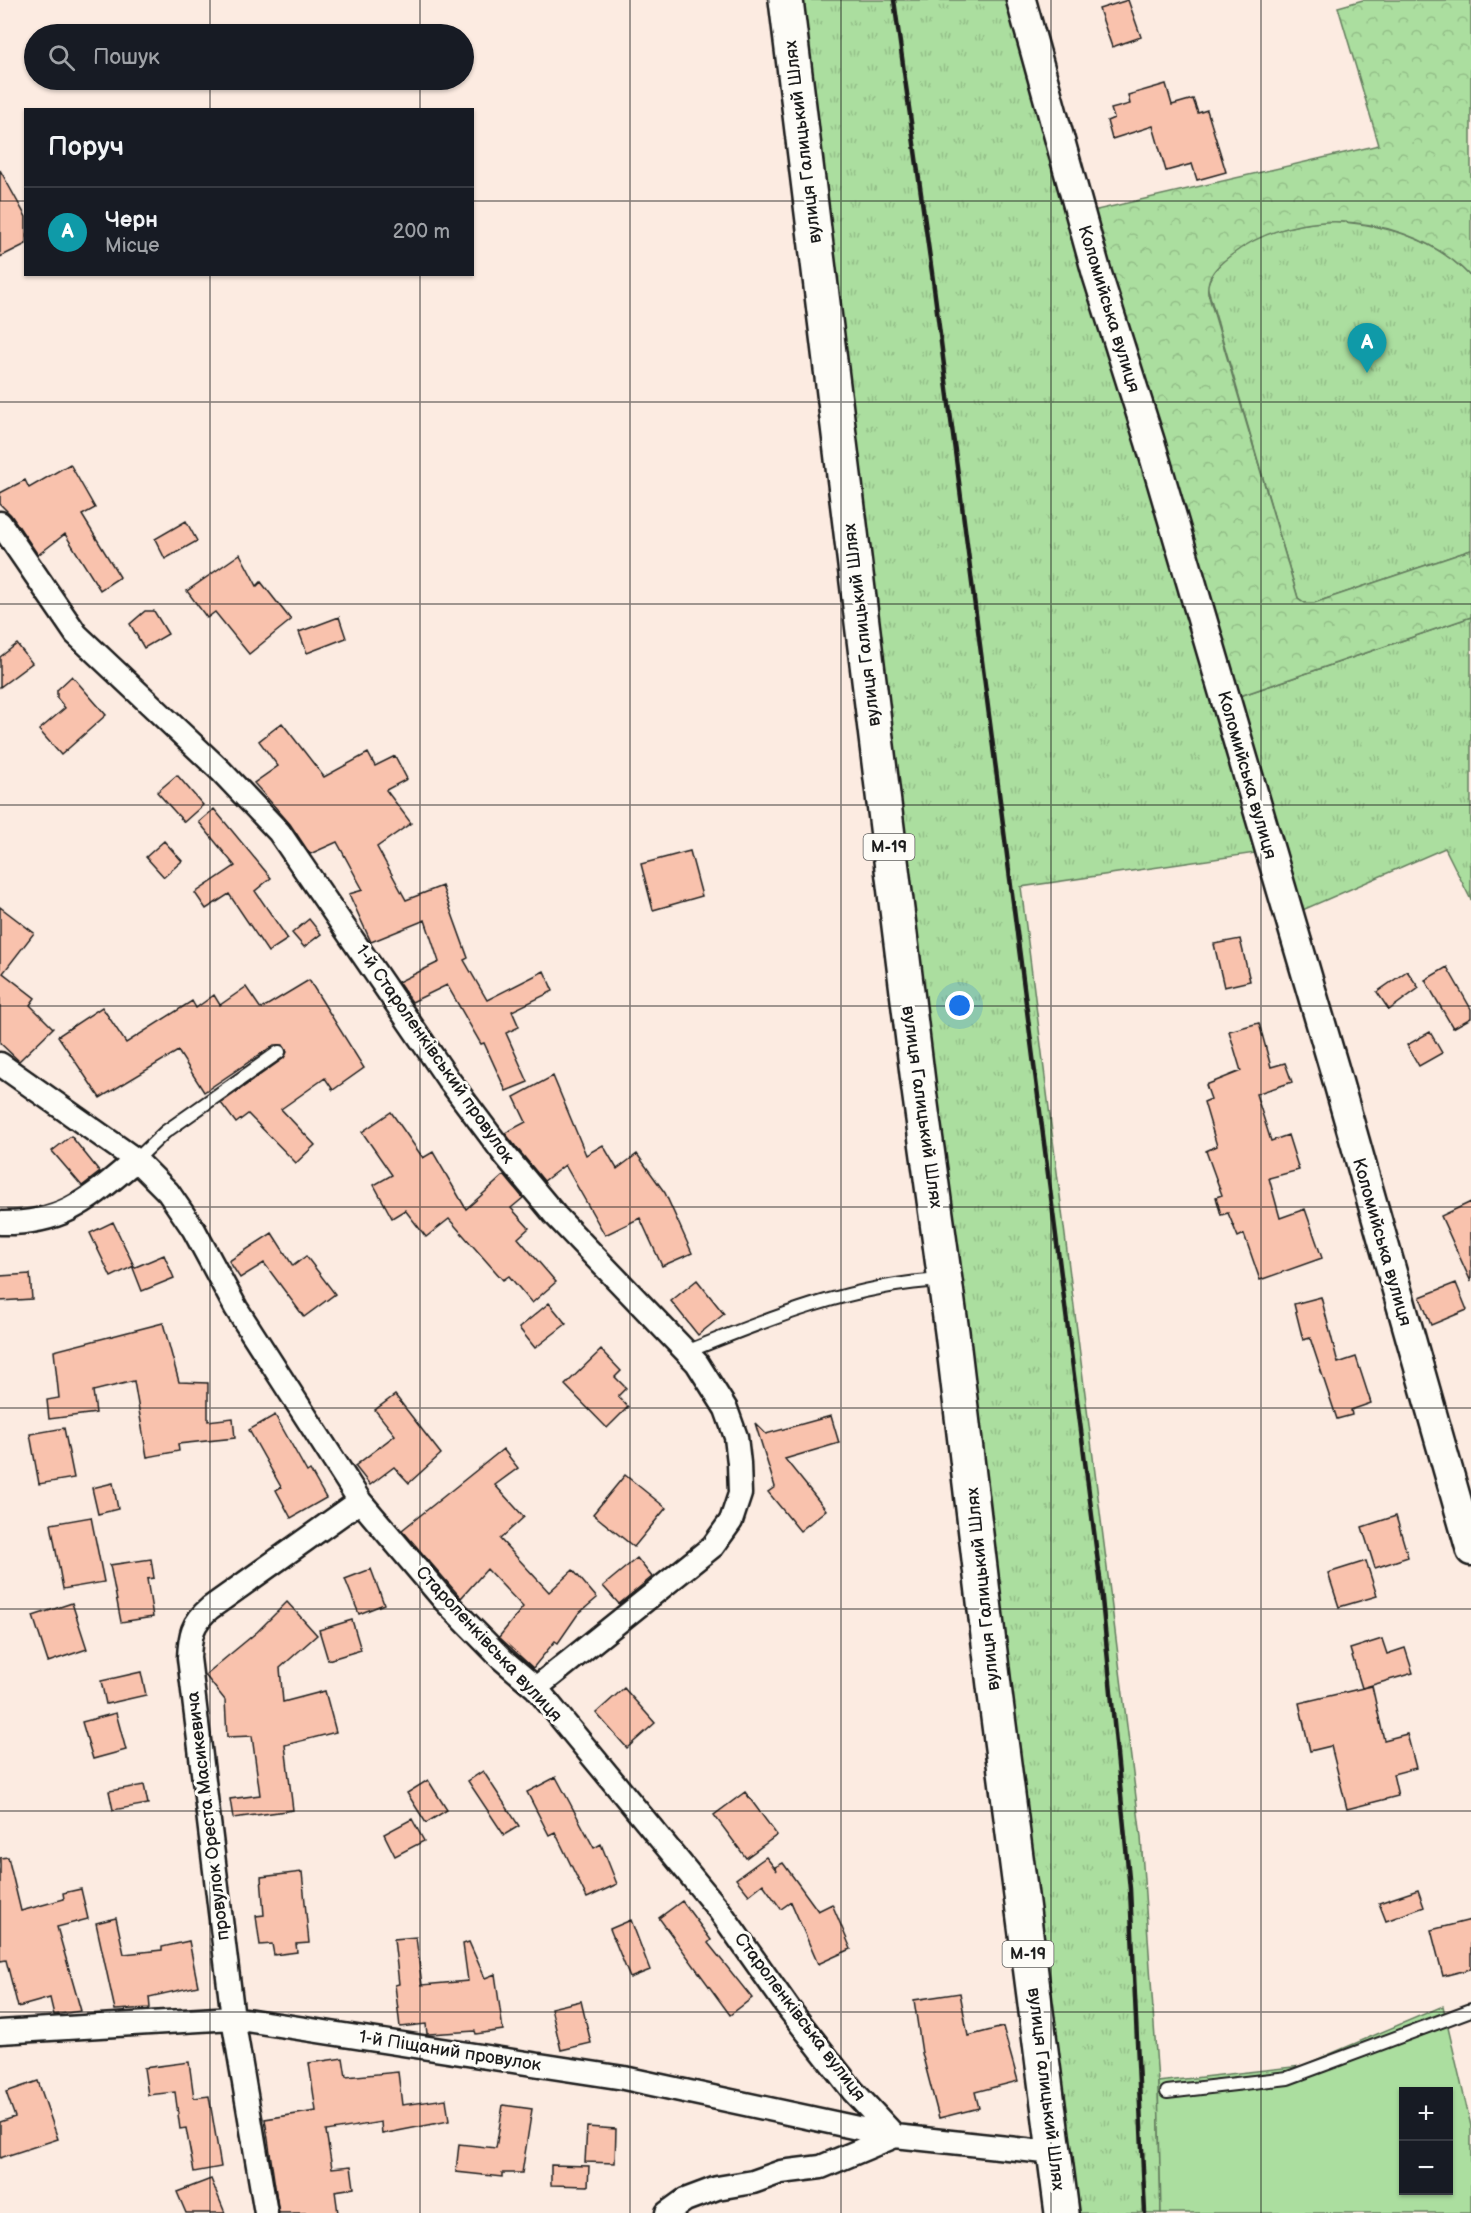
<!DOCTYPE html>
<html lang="uk">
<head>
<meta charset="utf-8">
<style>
  body { margin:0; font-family:"Balsamiq Sans",sans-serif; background:#20242c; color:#f1f3f6 }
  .controls { position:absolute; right:18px; bottom:18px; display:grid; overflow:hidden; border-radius:0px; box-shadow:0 2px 4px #0004 }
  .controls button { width:54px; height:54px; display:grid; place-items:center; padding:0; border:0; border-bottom:2px solid #363941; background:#171b24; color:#f1f3f6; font:30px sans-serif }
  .you { position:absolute; left:960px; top:1006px; width:21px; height:21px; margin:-15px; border:4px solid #fff; border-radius:50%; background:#1a73e8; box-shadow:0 0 0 9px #1a73e833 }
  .badge { display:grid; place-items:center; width:39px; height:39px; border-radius:50%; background:#1a73e8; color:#fff; font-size:20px; font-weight:700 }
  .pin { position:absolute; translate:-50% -50px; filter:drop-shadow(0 2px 3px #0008) }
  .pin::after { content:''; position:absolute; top:32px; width:21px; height:18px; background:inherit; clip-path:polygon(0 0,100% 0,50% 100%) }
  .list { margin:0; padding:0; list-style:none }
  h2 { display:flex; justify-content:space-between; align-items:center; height:78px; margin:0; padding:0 24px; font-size:26px }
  h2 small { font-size:20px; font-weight:400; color:#9ea1a6 }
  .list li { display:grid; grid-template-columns:39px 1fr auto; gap:18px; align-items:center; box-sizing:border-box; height:90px; padding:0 24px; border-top:2px solid #363941 }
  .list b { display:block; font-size:22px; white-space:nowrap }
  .list p { margin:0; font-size:20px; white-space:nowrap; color:#9ea1a6 }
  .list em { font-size:20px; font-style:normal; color:#9ea1a6 }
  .icon { flex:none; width:33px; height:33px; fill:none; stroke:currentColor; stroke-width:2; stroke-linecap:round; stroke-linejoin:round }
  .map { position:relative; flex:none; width:1471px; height:2213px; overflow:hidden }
  .search { position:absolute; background:#171b24; box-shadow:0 2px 4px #0004; left:24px; top:24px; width:450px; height:66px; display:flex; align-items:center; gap:15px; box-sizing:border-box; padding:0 21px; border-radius:33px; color:#9ea1a6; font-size:22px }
  .panel { position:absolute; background:#171b24; box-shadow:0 2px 4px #0004; left:24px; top:108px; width:450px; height:168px; border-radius:0px }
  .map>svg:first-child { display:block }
  .grass { fill:url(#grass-tufts); stroke:#647d5e; stroke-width:1.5 }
  .forest { fill:url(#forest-crowns); stroke:#647d5e; stroke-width:1.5 }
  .green { fill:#abde9f; stroke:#647d5e; stroke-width:1.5; fill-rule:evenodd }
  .building { fill:#f9c2ad; stroke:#1c1c1c; stroke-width:1.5 }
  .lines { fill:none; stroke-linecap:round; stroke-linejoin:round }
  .service-casing { stroke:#1c1c1c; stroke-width:16 }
  .minor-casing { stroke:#1c1c1c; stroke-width:27 }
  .tertiary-casing { stroke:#1c1c1c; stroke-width:33 }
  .trunk-casing { stroke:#1c1c1c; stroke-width:38 }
  .service { stroke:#fdfcf7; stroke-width:12 }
  .minor { stroke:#fdfcf7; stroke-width:22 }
  .tertiary { stroke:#fdfcf7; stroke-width:28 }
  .trunk { stroke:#fdfcf7; stroke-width:33 }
  .rail { stroke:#1c1c1c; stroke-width:4.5 }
  .grid { fill:none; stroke:#1c1c1c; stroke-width:1.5; stroke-opacity:0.55 }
  .labels { text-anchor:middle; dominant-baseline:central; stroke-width:6; stroke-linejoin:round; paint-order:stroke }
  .shield { fill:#fdfcf7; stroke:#605f5e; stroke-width:1.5 }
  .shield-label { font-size:16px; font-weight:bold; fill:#1c1c1c }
  .street-label { font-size:18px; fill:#1c1c1c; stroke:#fdfcf7 }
</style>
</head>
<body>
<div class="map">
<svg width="1471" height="2213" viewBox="0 0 1471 2213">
  <defs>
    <pattern id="grass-tufts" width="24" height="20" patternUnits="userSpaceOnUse" patternTransform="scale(1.5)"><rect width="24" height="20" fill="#abde9f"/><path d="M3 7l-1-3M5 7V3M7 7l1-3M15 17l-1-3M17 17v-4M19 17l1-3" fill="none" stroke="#93be88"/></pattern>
    <pattern id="forest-crowns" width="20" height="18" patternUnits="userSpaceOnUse" patternTransform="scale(1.5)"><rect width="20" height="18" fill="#abde9f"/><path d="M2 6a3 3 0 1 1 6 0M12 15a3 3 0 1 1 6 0" fill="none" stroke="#93be88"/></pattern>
  </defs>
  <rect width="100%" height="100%" fill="#fcebe1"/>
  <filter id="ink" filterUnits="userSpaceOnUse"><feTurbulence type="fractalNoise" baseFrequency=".0167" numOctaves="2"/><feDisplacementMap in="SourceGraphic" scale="12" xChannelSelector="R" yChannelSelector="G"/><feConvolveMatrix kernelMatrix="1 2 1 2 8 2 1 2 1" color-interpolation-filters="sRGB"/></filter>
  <g filter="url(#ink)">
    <!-- grass -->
    <path class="grass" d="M777,0H1031L1237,697L1471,617V900L1445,848L1282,919L1262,852L1021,887L1141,1837L1158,2082L1161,2213H1052Z
      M1333,221C1385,225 1434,237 1471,277V550L1314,603H1305L1298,598L1207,286C1223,240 1289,223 1333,221Z"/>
    <!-- forest -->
    <path class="forest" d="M1363,0H1471V277C1412,214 1298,202 1230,256C1217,266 1206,276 1208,293L1298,598L1305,603H1314L1471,550V617L1237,697L1088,212L1379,145L1338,7Z"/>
    <!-- green -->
    <path class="green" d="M1443,2006L1471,2126V2213H1161L1158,2082L1302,2066ZM1404,2092H1448V2190H1404Z"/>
    <!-- building -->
    <path class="building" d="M1128,0L1141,37L1112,47L1099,9Z
      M1166,84L1172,105L1193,99L1198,113L1207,110L1226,172L1197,180L1192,164L1166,171L1153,126L1112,139L1107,121L1114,118L1111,109L1130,104L1128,95Z
      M0,170L26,217V244L0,257Z
      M70,464L95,508L82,515L120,577L100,590L65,534L38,555L11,515L0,504V493L25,480L29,488Z
      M186,521L197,541L165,559L155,539Z
      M240,554L257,586L261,582L291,620L249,654L215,612L207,618L187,591Z
      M145,611H154L168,634L144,648L130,624Z
      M339,617L346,638L307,653L299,632Z
      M17,644L32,663L0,687V657Z
      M72,676L106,715L61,755L39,730L65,708L57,698V690Z
      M282,723L324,777L368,753L375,766L395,756L407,779L386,790L411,823L377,847L406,900L442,886L468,958L464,960L487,1000L544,971L553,991L512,1011L519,1027L506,1033L528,1082L506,1091L484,1043L481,1044L447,985L412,1002L398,982L439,962L425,920L371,942L349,894L363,890L337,842L310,854L290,824L254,783L278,766L259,741Z
      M177,775L203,805L184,822L157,792Z
      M214,809L271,878L255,891L288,939L268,952L229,894L206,909L195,893L235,866L199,822Z
      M164,841L182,861L164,877L146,857Z
      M690,851L702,896L653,910L641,864Z
      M0,907L34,933L3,973L35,998L30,1005L53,1028L19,1061L0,1043Z
      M309,919L321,934L304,947L292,933Z
      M1240,939L1250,981L1224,987L1214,944Z
      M1447,967L1471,1009V1018L1453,1028L1425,980Z
      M1407,971L1419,988L1389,1010L1377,992Z
      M309,980L364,1068L333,1090L325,1078L281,1109L315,1145L296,1163L248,1114L236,1123L221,1103L284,1058L287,1052L283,1045H274L204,1092L178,1051L100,1098L58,1036L102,1007L126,1043L192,1001L196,1008L214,995L220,1005L246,987L261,1009Z
      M1259,1023L1271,1067L1285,1063L1292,1082L1256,1094L1271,1141L1288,1135L1299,1170L1269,1178L1280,1218L1305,1209L1322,1258L1260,1280L1244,1234L1238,1237L1228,1213L1221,1215L1216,1197L1222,1195L1206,1151L1217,1146L1204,1102L1211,1099L1206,1085L1241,1071L1229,1031Z
      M1430,1032L1442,1053L1419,1066L1407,1045Z
      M553,1076L586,1155L603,1145L617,1169L637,1154L665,1193L692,1253L662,1266L640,1218L605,1235L565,1165L544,1181L516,1147L505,1133L526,1122L514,1097Z
      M391,1112L423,1158L433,1152L466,1209L504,1175L523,1198L511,1208L529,1228L518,1238L556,1282L532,1303L509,1276L503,1280L449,1219L426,1237L405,1210L392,1218L374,1185L392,1175L362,1132Z
      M71,1136L100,1172L82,1186L52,1151Z
      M1471,1202V1282L1441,1216Z
      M113,1222L134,1266L111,1277L90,1233Z
      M272,1233L293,1266L306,1256L335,1294L304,1317L264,1263L240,1278L229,1261Z
      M164,1255L174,1278L142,1291L133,1268Z
      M30,1274L32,1299L0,1301V1276Z
      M697,1280L724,1314L698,1335L671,1301Z
      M1456,1283L1467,1310L1431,1325L1420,1297Z
      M1321,1297L1338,1363L1356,1357L1371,1403L1351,1410L1352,1415L1337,1419L1310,1338L1303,1340L1294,1304Z
      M549,1303L566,1324L535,1348L519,1328Z
      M163,1323L179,1382L208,1383V1421L233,1418L235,1438L178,1444L179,1451L147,1457L134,1381L93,1391L96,1413L49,1419L47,1400L59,1398L54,1351Z
      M601,1350L621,1371L615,1377L626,1388L618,1396L628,1407L607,1428L565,1385Z
      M395,1395L441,1454L409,1483L394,1467L370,1485L355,1466L395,1435L375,1410Z
      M275,1415L307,1472L310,1470L326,1498L291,1518L276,1490L281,1487L249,1430Z
      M831,1416L839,1443L785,1459L826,1510L800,1531L768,1492L775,1487L755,1423L766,1434Z
      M64,1428L74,1478L39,1484L30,1434Z
      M503,1449L518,1468L495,1485L524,1517L500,1539L549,1592L573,1570L597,1598L578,1614L558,1643L555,1641L533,1668L499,1637L523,1607L487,1569L461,1598L402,1530Z
      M625,1475L666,1508L634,1547L593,1514Z
      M113,1483L118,1509L98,1514L92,1488Z
      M1396,1516L1408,1557L1375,1568L1362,1527Z
      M91,1517L104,1582L63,1589L51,1524Z
      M637,1558L652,1577L619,1604L603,1586Z
      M151,1559L154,1578L147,1579L153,1617L121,1622L110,1565Z
      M1366,1561L1377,1596L1339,1607L1328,1573Z
      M371,1569L384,1604L359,1614L345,1579Z
      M287,1602L317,1635L280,1668L283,1702L325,1691L336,1732L285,1745L293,1810L233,1818L230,1799L260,1795L252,1736L227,1737L225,1700L205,1675L257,1632Z
      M72,1603L87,1649L48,1662L33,1616Z
      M352,1620L361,1650L328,1660L319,1630Z
      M1382,1639L1387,1654L1405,1648L1413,1673L1362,1688L1350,1649Z
      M141,1672L146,1695L106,1704L101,1681Z
      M1372,1686L1384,1740L1407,1734L1416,1768L1393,1774L1398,1796L1347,1809L1331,1746L1310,1751L1299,1703Z
      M624,1688L655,1723L627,1748L596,1713Z
      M116,1713L126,1750L93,1759L82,1722Z
      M483,1771L519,1826L504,1835L468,1781Z
      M556,1777L594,1848L601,1844L617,1884L587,1898L555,1832L549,1835L527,1792Z
      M428,1780L447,1810L426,1823L407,1793Z
      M144,1785L148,1804L113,1810L109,1791Z
      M745,1792L777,1835L746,1858L714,1815Z
      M412,1819L424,1841L395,1856L384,1834Z
      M8,1857L21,1911L64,1899L63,1893L81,1889L88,1919L57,1927L81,2011L54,2015L50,1998L18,2007L6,1960L0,1961V1858Z
      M766,1857L777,1871L775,1867L783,1863L818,1911L832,1904L851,1949L818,1964L791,1902L781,1909L763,1884L749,1895L736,1879Z
      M302,1872L309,1943L296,1944L297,1952L274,1955L272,1944L260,1945L256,1916L264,1915L261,1877Z
      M1418,1890L1424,1907L1386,1921L1379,1903Z
      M682,1901L711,1940L708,1943L752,1998L730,2015L659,1918Z
      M116,1918L124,1954L162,1950V1947L189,1941L198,1986L149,1997L150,2008L115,2010L96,1923Z
      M631,1920L650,1970L630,1978L610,1929Z
      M1471,1920V1969L1443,1976L1431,1930Z
      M416,1937L422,1985L468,1981L463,1944L469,1942L485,1978L495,1974L503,2030L476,2034L475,2031L429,2034H427L426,2024L400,2027L395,1985L399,1984L394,1939Z
      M960,1993L968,2036L1003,2027L1018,2081L975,2092L979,2108L939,2118L922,2053L914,2000Z
      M581,2001L591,2043L561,2050L551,2008Z
      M343,2058L346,2077L398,2072L402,2105L446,2099L449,2121L382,2134L381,2122L326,2131L332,2168L351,2166L354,2188L335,2191L338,2213H279L265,2119L316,2111L309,2063Z
      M189,2062L194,2098L209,2096L221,2167L194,2172L186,2128L180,2129L175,2092L148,2095L144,2068Z
      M38,2081L58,2139L0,2158V2122L15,2117L6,2092Z
      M503,2105L532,2109L522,2173H502V2177L456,2172L459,2144L496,2148Z
      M587,2127L616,2129L615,2163L585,2162Z
      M551,2165L589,2166L588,2186L551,2185Z
      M211,2179L225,2213H186L177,2192Z"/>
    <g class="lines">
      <defs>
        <path id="service" d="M136,1160L165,1132L279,1052
          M686,1352C768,1319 854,1284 944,1280
          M1167,2092L1288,2078L1471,2010"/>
        <path id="minor" d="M0,523L76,634L221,771L279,832L448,1079L505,1155L555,1215L697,1363L726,1409L736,1437L739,1463L740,1494L731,1521L713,1546L536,1688
          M0,1064L136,1160
          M0,1223C65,1224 89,1199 136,1160L168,1192L194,1230L236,1308L360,1501L444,1600L502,1659L536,1688L719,1910L789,2009L853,2091L895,2136
          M0,2032L233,2018L624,2078L895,2136
          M266,2213L233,2018L189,1658C190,1635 192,1623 210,1608L360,1501
          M667,2213L685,2200L717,2188L753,2182L781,2172L821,2167L895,2136L1054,2153"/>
        <path id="tertiary" d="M1021,0L1097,274L1150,442L1334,1068L1471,1551"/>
        <path id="trunk" d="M786,0L919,1090L952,1332L995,1694L1062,2213"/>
      </defs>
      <!-- service casing -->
      <use href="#service" class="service-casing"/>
      <!-- minor casing -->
      <use href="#minor" class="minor-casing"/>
      <!-- tertiary casing -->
      <use href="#tertiary" class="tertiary-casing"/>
      <!-- trunk casing -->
      <use href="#trunk" class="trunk-casing"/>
      <!-- service -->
      <use href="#service" class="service"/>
      <!-- minor -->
      <use href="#minor" class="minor"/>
      <!-- tertiary -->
      <use href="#tertiary" class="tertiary"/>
      <!-- trunk -->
      <use href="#trunk" class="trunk"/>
      <!-- rail -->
      <path class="rail" d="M894,0L933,280L1100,1578L1130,1889L1145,2213"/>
    </g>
  </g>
  <!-- grid -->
  <path class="grid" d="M210,0V34M420,0V34M630,0V2213M841,0V2213M1051,0V2213M1261,0V2213M210,80V110M420,80V110M0,201H26M472,201H1471M210,274V2213M420,274V2213M0,402H1471M0,604H1471M0,805H1471M0,1006H1471M0,1207H1471M0,1408H1471M0,1609H1471M0,1811H1471M0,2012H1471"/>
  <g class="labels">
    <!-- shield labels -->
    <g class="shield">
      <rect x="863.5" y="834" width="51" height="26" rx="4.5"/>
      <rect x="1002.5" y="1941" width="51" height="26" rx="4.5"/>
    </g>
    <g class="shield-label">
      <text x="889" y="847">М-19</text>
      <text x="1028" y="1954">М-19</text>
    </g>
    <!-- street labels -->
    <g class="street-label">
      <text transform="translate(803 142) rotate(-97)">вулиця Галицький Шлях</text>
      <text transform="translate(1109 309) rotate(73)">Коломийська вулиця</text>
      <text transform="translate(862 625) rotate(-97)">вулиця Галицький Шлях</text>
      <text transform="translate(1247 775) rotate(74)">Коломийська вулиця</text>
      <text transform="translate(435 1054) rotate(55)">1-й Староленківський провулок</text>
      <text transform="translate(922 1107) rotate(82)">вулиця Галицький Шлях</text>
      <text transform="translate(1382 1242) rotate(74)">Коломийська вулиця</text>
      <text transform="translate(983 1589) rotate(-96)">вулиця Галицький Шлях</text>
      <text transform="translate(489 1644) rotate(47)">Староленківська вулиця</text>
      <text transform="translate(208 1816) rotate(-97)">провулок Ореста Масикевича</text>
      <text transform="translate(800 2017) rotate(53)">Староленківська вулиця</text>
      <text transform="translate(450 2051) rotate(9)">1-й Піщаний провулок</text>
      <text transform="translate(1046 2089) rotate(83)">вулиця Галицький Шлях</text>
    </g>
  </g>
</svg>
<div class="controls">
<button>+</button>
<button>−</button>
</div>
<div class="you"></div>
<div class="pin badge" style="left:1367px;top:373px;background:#0f9aa8">A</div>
<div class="search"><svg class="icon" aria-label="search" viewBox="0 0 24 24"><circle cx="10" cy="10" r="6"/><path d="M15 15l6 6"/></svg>Пошук</div>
<section class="panel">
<h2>Поруч<small></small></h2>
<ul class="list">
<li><span class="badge" style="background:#0f9aa8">A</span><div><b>Черн</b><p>Місце</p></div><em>200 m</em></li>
</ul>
</section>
</div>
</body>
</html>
